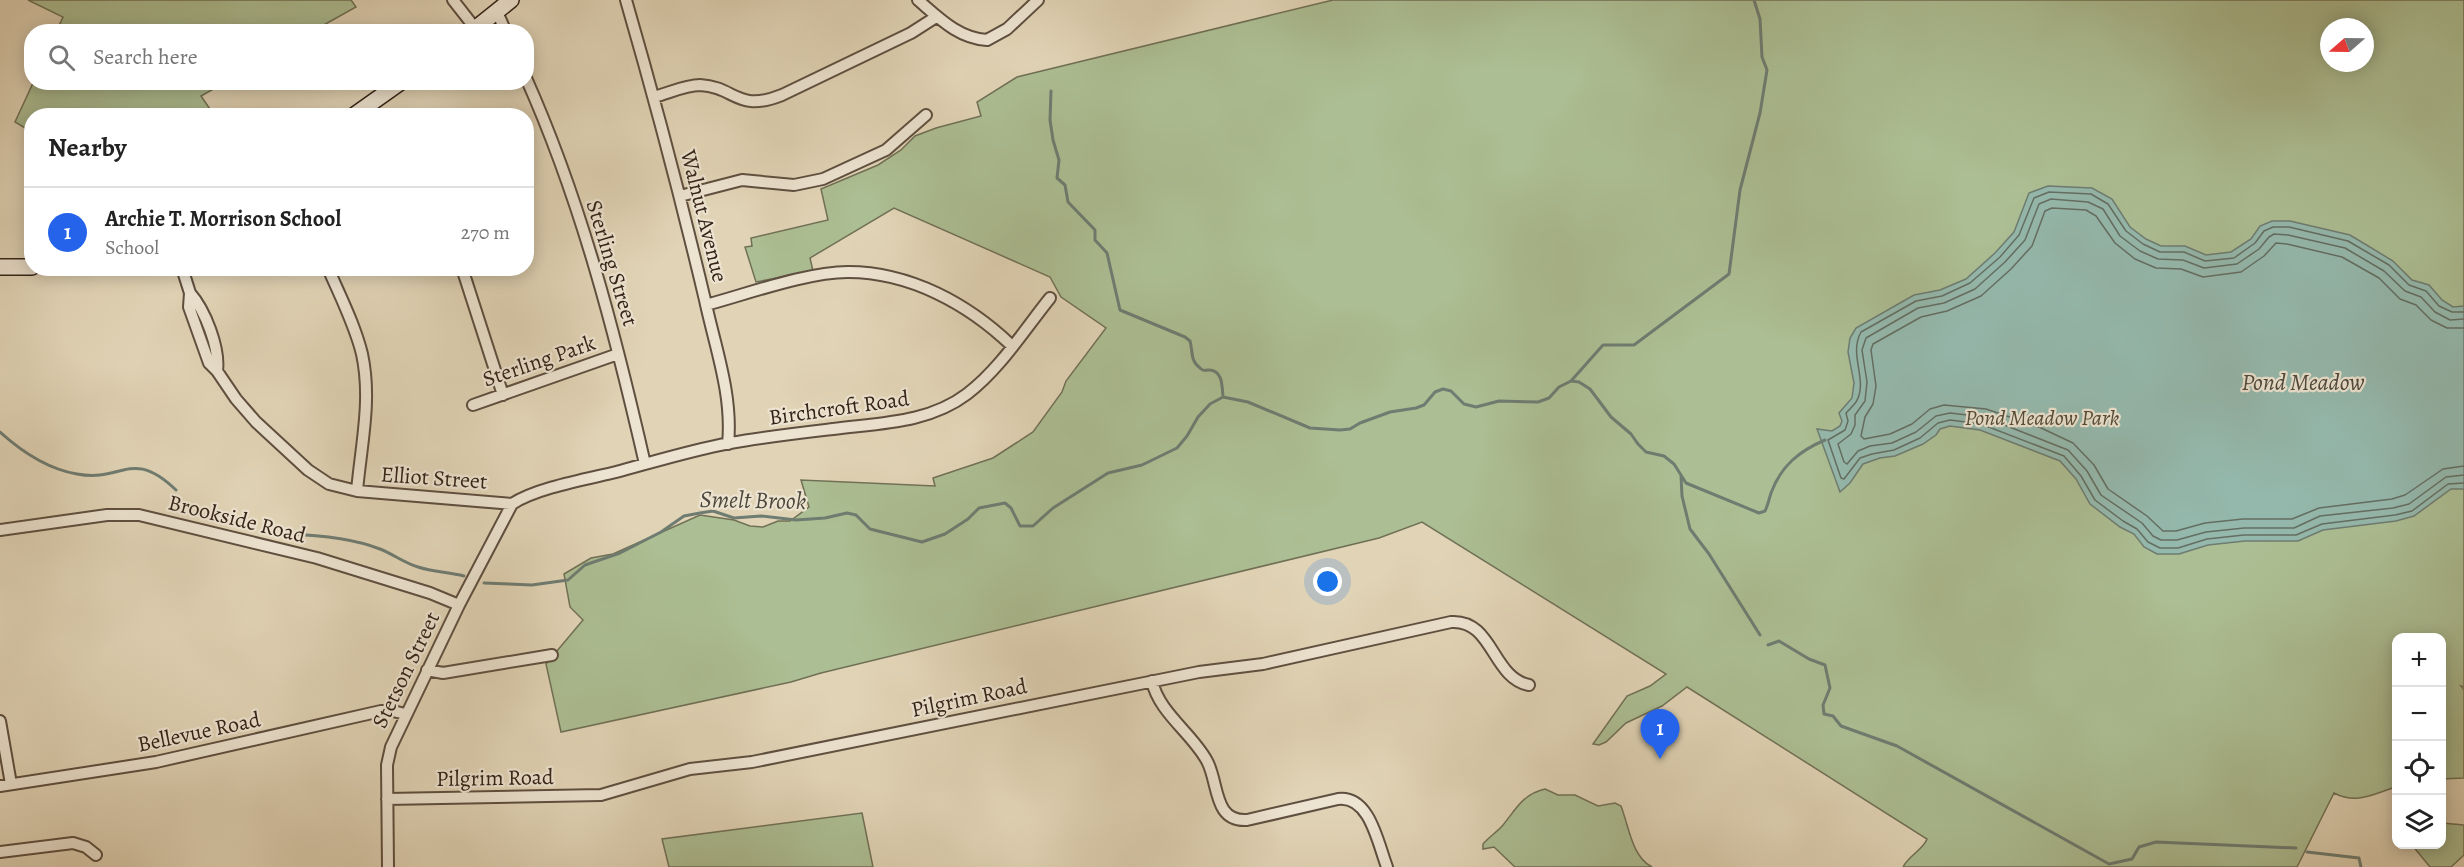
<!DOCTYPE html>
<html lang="en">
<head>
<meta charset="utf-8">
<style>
  body { margin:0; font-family:Alegreya,serif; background:#f2f2f2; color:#222 }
  .controls { position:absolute; right:18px; bottom:18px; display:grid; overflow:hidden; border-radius:12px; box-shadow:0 3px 15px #0003 }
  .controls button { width:54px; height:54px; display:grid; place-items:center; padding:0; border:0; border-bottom:2px solid #e0e0e0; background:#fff; color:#222; font:30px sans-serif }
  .compass { position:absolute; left:2320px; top:18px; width:54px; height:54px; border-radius:50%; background:#fff; box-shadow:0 3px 15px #0003; rotate:250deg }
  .you { position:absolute; left:1328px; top:582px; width:21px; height:21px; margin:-15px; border:4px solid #fff; border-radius:50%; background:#1a73e8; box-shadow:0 0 0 9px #1a73e833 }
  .badge { display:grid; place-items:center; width:39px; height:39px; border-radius:50%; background:#2563eb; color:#fff; font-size:20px; font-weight:700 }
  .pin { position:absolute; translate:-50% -50px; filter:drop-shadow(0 2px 3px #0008) }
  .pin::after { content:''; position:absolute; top:32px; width:21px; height:18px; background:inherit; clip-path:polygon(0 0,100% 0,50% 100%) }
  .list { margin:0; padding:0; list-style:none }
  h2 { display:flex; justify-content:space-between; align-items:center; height:78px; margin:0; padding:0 24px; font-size:26px }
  h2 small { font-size:20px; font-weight:400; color:#767676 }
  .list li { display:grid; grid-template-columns:39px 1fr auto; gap:18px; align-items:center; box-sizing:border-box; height:90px; padding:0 24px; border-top:2px solid #e0e0e0 }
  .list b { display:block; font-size:22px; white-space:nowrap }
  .list p { margin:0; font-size:20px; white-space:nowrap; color:#767676 }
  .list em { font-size:20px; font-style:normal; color:#767676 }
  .icon { flex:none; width:33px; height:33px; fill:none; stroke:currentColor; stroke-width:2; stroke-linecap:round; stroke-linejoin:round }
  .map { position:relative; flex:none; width:2464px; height:867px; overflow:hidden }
  .search { position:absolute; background:#fff; box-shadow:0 3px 15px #0003; left:24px; top:24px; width:510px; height:66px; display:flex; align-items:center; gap:15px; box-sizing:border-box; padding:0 21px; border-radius:24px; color:#767676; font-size:22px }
  .panel { position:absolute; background:#fff; box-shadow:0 3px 15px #0003; left:24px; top:108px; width:510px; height:168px; border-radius:24px }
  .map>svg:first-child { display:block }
  .green { fill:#acbe93; stroke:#707056; stroke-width:1.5; fill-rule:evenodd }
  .water { fill:#94b8ac; stroke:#6e7c71; stroke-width:1.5 }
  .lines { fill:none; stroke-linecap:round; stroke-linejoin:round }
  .shore { stroke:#646e62; stroke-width:1.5 }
  .stream { stroke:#6e7c71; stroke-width:3 }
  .street-casing { stroke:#5f4f40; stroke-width:14 }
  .secondary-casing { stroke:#342318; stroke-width:18 }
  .street { stroke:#ece3d0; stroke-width:10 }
  .secondary { stroke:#ece3d0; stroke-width:15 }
  .labels { text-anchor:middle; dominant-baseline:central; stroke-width:4.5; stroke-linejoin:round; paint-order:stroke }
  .street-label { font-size:22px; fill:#342318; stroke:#ece3d0 }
  .park-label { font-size:22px; font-style:italic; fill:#524a37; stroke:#ece3d0 }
  .water-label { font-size:24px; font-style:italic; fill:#4c483d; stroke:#ece3d0 }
</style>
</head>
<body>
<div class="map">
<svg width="2464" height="867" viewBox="0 0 2464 867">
  <rect width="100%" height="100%" fill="#e1d4b6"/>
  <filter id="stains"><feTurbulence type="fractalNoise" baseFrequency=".00333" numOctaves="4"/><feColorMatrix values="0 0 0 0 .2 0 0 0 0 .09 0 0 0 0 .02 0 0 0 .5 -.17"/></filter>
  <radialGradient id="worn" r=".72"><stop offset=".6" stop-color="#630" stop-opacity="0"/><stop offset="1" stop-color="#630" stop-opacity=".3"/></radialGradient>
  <!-- green -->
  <path class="green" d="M28,0H351L356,7L313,31L56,32L63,17Z
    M1333,0H2464V687L2461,686L2464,690V778L2442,779V638H2396V787C2373,794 2357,805 2334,793L2297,867H1903C1909,855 1923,850 1927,839L1687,687L1662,706L1626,723L1606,742L1599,745L1593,744L1627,696L1650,686L1666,674L1422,522L1379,538L821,673L791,682L561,732L546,664L583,620L570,607L564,574L591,558L613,554L700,515L734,520L750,526L763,527L778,521H790L809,507L801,480L935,486L933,478L993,458L1033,432L1062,392L1066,381L1106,328L1061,297L1050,277L894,208L810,258L813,271L756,282L745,247L752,246L751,238L828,220L821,189L878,165L901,150L915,136L936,128L981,116L977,102L1017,77ZM2329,27H2365V63H2329Z
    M33,83V82L224,83L201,96L214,115L32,116L31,126L25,128L15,122Z
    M1545,789L1558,795H1575L1598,806L1615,803L1621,806C1629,827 1632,857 1652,867H1515L1494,847L1483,849V844C1489,837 1497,832 1503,825C1516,809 1523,794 1545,789Z
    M862,813L873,867H669L662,839Z
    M2442,823L2464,825V855L2451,867H2430L2412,845L2442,844Z"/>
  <!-- water -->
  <path class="water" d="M2048,186L2092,188L2112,199L2130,227L2146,239L2161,246H2185L2206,255L2231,252L2251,239L2260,226L2272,221H2290L2350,235L2393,261L2412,280L2429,285L2442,300L2453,307L2464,306V489H2451L2414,516L2396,521L2323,530L2298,541H2245L2208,545L2179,554H2157L2144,547L2134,534L2120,527L2090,504L2076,479L2060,461L1980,430L1950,426L1940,429L1936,435L1923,444L1895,456L1880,458L1863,464L1850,483L1840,492L1817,429L1832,431L1840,426L1842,421L1839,413L1852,398L1854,383L1848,352L1850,338L1856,328L1914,295L1940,290L1966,279L1995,253L2014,232L2029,193Z"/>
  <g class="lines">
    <!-- shore -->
    <path class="shore" d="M2464,312H2452L2439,306L2426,291L2409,285L2389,265L2348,241L2289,227H2273L2264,231L2255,243L2234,258L2205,261L2184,252H2160L2143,244L2126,231L2108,204L2091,194L2049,192L2034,198L2019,235L2000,257L1970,283L1942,296L1916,301L1861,332C1848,355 1869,381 1856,402C1853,406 1849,410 1846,413L1848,421L1845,430L1828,440L1841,478L1844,479L1860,458L1872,454L1894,450L1920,438L1938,423L1950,420L1981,424L2064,456L2081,476L2095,500L2123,521L2137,529L2148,542L2160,548H2178L2207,539L2244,535H2296L2322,524L2395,515L2412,511L2448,484L2464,483
      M2464,319L2450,320L2435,312L2421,297L2405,291L2384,271L2345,248L2288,235L2274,234L2269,237L2259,249L2237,264L2204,268L2183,260L2158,259L2140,251L2120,236L2103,209L2088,202L2051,199L2039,204L2025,240L2005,262L1975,289L1944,303L1918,308L1866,338L1862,350L1867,382L1865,401L1855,415V425L1851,434L1838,444L1844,462L1847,464L1858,451L1870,446L1892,443L1916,432L1936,416L1950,413L1984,417L2068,450L2087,471L2101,495L2142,523L2153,536L2161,540H2177L2206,532L2244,528H2294L2320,516L2393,508L2409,504L2446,477L2464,475
      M2464,328H2447L2431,320L2416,305L2400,299L2379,278L2342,257L2287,244L2276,243L2264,256L2241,272L2203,277L2181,269L2156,268L2135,259L2115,243L2096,216L2086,210L2052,208L2045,211L2032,246L2011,269L1981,296L1947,311L1921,317L1873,344L1871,350L1876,386L1873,404L1865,417L1861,436L1864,439L1890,434L1912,424L1930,409L1944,405L1986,409L2039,427L2073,443L2094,465L2108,489L2147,516L2163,531H2176L2205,523L2243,519H2292L2319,508L2392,499L2405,495L2443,469L2464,466"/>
    <!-- stream -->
    <path class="stream" d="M1051,91L1050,120L1053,140L1059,160L1057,178L1065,185L1068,202L1095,230V240L1107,253L1120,310L1185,337L1190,341C1193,351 1190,361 1200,368C1204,372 1204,370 1209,370C1223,370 1222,387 1223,397
      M1571,381L1603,345H1634L1729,274L1740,190L1760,113L1767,70L1762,57L1760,19L1754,0
      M0,432C21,451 48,469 77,474C123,483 131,447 176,490
      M1681,476L1682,496L1690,529L1709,554L1760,635
      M288,534C318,535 352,538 380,549C393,554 404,563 418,567C433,572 448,572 464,576
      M484,583L532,585L568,580L585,565L620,553L661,532L684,516L700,513L713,511L734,518L761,516L796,520L825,518L847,513L856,515L870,529L922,542L945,534L968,519L979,508L1005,503L1011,508L1020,526H1033L1053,508L1108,473L1142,465L1177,448L1187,436L1198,417L1210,404L1223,397L1248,402L1310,428L1340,430L1350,429L1360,423L1390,412L1416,408L1424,405L1435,392L1443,389L1451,391L1464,404L1476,407L1499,401L1538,402L1549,398L1559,387L1571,381L1579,382L1590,389L1611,417L1631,434L1638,444L1646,452L1664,456L1674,464L1686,483L1759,513L1765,511C1768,505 1769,499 1771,493C1781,466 1799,451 1825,440
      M1768,645L1779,641L1809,659L1825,665L1830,688L1823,705L1824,714L1833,716L1841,726L1897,746L2109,864L2132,859L2139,847L2156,842L2296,848
      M2307,852L2359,858L2361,867"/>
    <defs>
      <path id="street" d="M453,0L475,28
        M626,0C655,100 681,199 705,300C715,347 733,395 728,444
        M918,0C939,18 958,38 987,40L1007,29L1038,0
        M497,12L506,32
        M526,78C581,201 615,333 645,464
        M654,97C669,93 685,85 700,85C736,87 737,113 782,95L911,33L936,17
        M680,196L742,180L794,185L823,179L886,150L926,115
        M182,268L190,293L189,307L209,363L217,371L236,399L256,422L308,470L329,484L357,491
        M328,268C340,296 355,325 362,354C372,400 361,445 357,491L512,504C536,488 587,479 616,472C653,462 692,450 730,443C764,437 799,433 833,429C880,423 929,423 967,394C1000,369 1025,329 1050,298
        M462,268L503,395
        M190,293C205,310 220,348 217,371
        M706,305C747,294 807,272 848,272C910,272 968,304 1011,345
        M473,405L618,354
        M0,530L107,515H139L317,558L430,593L459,605
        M427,670L443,673L552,655
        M1152,681C1159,713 1192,733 1207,761C1219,783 1213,822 1247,820L1338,799C1370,795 1378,844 1387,867
        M0,721L11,784
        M0,786L156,762L381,711H393L405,714
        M387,799L601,795L690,769L752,762L1199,672L1263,664L1451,622C1493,619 1492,678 1529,685
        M0,852L73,843L86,847L96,855
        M388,867L387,765L391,747L459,605L512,504"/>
      <path id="secondary" d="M471,32L511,0
        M353,116L401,82
        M0,267H32"/>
    </defs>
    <!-- street casing -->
    <use href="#street" class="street-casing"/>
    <!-- secondary casing -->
    <use href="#secondary" class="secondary-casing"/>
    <!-- street -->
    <use href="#street" class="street"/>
    <!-- secondary -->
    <use href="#secondary" class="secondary"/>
  </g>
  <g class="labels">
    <!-- street labels -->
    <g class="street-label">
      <text transform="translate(704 216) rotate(76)">Walnut Avenue</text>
      <text transform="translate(612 263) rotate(73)">Sterling Street</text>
      <text transform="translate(539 361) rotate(-19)">Sterling Park</text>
      <text transform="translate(839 408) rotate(-8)">Birchcroft Road</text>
      <text transform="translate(434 478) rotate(4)">Elliot Street</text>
      <text transform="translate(237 519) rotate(14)">Brookside Road</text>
      <text transform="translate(406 670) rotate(-64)">Stetson Street</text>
      <text transform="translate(969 698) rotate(-12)">Pilgrim Road</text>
      <text transform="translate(199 732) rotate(-12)">Bellevue Road</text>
      <text transform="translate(495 778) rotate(-1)">Pilgrim Road</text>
    </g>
    <!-- park labels -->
    <g class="park-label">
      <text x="2042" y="418">Pond Meadow Park</text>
    </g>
    <!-- water labels -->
    <g class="water-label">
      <text x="2303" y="382">Pond Meadow</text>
      <text transform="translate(753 500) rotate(1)">Smelt Brook</text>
    </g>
  </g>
  <rect width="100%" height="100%" filter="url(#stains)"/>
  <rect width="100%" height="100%" fill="url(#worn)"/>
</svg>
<div class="controls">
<button>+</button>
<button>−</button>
<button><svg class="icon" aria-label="locate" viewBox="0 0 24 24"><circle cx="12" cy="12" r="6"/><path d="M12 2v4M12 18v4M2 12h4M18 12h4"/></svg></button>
<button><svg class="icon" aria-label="layers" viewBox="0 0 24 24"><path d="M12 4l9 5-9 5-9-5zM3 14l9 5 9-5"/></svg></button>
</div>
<svg class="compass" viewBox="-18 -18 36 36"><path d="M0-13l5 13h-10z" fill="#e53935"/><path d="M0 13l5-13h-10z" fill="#767676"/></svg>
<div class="you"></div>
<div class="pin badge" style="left:1660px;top:759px">1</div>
<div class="search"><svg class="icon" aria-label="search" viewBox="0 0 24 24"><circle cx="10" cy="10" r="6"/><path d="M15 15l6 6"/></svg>Search here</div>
<section class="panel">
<h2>Nearby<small></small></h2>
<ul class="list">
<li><span class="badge">1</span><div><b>Archie T. Morrison School</b><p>School</p></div><em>270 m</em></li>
</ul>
</section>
</div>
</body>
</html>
